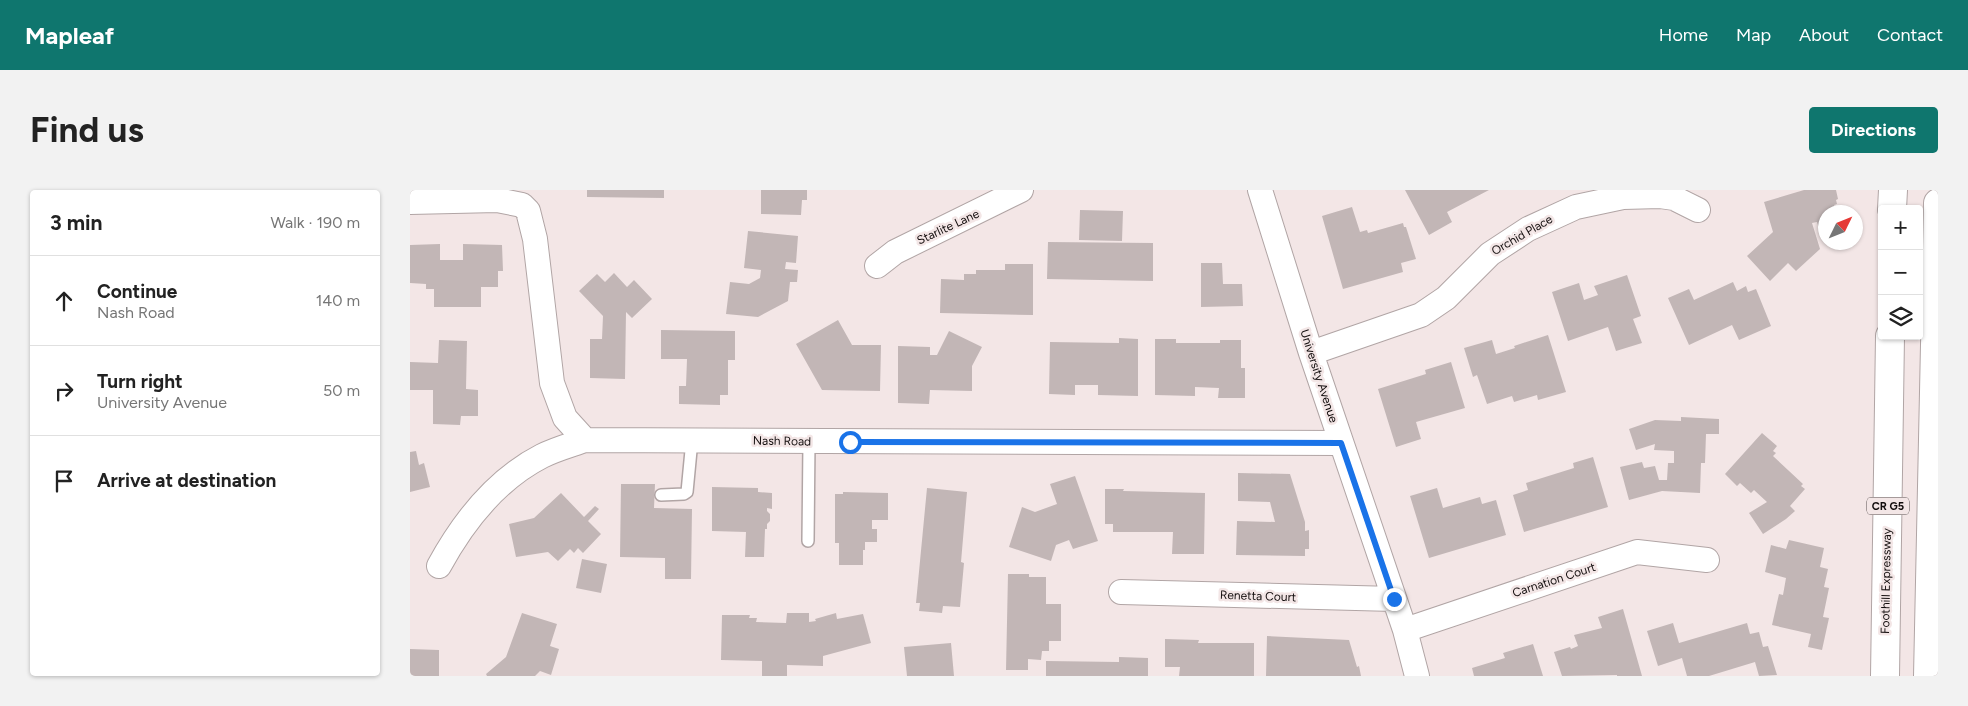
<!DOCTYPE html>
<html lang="en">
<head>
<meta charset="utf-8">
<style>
  body { margin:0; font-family:Figtree,sans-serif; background:#f2f2f2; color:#222 }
  .controls { position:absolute; right:15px; top:15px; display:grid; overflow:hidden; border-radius:5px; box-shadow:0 1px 4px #0004 }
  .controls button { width:45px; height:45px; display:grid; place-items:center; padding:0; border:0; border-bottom:1px solid #e0e0e0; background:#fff; color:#222; font:25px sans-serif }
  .compass { position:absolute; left:1408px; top:15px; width:45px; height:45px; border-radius:50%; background:#fff; box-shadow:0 1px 4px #0004; rotate:47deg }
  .stop { position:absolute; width:15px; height:15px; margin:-11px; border:4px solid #1a73e8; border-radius:50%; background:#fff }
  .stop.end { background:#1a73e8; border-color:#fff; box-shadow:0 1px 5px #0008 }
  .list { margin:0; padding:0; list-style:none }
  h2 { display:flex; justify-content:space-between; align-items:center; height:65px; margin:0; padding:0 20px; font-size:21px }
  h2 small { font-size:16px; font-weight:400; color:#767676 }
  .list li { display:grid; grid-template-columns:32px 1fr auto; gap:15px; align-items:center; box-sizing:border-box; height:90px; padding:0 20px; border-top:1px solid #e0e0e0 }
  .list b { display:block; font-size:19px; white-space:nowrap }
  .list p { margin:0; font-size:16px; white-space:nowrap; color:#767676 }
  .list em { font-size:16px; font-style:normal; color:#767676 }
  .icon { flex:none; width:28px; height:28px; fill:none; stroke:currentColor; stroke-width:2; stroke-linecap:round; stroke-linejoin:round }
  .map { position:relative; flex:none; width:1528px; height:486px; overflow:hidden; border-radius:5px }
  header { display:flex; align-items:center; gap:30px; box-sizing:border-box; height:70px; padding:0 25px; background:#0f766e; color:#fff }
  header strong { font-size:24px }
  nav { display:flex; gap:28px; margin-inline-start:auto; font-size:18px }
  .intro { display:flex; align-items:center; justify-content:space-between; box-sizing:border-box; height:120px; padding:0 30px }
  h1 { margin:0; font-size:35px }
  .button { padding:12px 22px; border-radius:5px; background:#0f766e; color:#fff; font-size:18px; font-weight:700 }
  main { display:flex; gap:30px; padding:0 30px }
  aside { flex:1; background:#fff; border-radius:5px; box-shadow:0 1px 4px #0004 }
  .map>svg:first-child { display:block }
  .building { fill:#c2b6b6 }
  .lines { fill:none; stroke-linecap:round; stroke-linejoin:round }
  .service-casing { stroke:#b1a5a5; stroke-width:14 }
  .minor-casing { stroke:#b1a5a5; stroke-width:26 }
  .trunk-casing { stroke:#b1a5a5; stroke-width:30 }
  .service { stroke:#fff; stroke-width:11 }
  .minor { stroke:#fff; stroke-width:24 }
  .trunk { stroke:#fff; stroke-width:28 }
  .route { stroke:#1a73e8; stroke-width:6 }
  .labels { text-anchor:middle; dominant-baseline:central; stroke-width:5; stroke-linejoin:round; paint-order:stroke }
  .shield { fill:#f3e6e6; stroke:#564e4e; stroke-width:1 }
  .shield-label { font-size:11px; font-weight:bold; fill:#120d0d }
  .street-label { font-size:12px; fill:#120d0d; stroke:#f3e6e6 }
</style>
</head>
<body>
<header>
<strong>Mapleaf</strong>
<nav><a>Home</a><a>Map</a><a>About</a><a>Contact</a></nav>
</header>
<div class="intro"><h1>Find us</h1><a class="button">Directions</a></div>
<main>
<aside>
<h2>3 min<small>Walk · 190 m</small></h2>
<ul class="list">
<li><svg class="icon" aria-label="ahead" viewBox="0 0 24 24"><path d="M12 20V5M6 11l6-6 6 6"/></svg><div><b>Continue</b><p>Nash Road</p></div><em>140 m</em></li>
<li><svg class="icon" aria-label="right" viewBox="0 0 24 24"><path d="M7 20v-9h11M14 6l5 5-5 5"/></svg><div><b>Turn right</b><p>University Avenue</p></div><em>50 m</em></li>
<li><svg class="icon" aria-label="arrive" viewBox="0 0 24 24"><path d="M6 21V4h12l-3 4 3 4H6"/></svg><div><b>Arrive at destination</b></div></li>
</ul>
</aside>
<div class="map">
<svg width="1528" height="486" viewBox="0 0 1528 486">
  <rect width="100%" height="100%" fill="#f3e6e6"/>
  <!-- building -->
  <path class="building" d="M177,0H254V8L177,7Z
    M351,0H397V10H392L391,25L351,24Z
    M995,0H1079L1037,22L1042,32L1019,45Z
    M1394,0H1426L1428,9L1426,10L1427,14L1424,15L1426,22H1416V36L1409,38L1407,32L1402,33L1410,59L1386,81L1378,73L1360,91L1337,66L1363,42L1354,12Z
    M942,17L950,42L957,40L958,43L993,33L994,37H996L1006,69L991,73L993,82L933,99L912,26Z
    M670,20L713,21L712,51L669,50Z
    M338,41L388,46L386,73L376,72L375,79L388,80L387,92H380L378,111L348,127L316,124L320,92L339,94L350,88L351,80L334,78Z
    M638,52L743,53V91L637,89Z
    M30,54V70H53V54L92,55L93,81H88V97H71V117H24V99H16V94L0,93V55Z
    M791,73H812L813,94H832L833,116L791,117Z
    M595,74H623V125L530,123L531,89L554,90V84H566V80H595Z
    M204,83L217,97L224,90L242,109L222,128L216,122L215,189L180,188V149H192L193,126L169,101L187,84L195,92Z
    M1217,85L1231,126L1223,129L1232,153L1206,161L1198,137L1158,151L1142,102L1169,93L1174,110L1188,105L1184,96Z
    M1323,92L1327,101L1336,96L1338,102L1346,99L1361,136L1329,150L1322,135L1279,155L1258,108L1279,99L1284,110Z
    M428,130L442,155H471L470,201L412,200L386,154Z
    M251,140L325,141V170H318V205H310V215L269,214V196H276L277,169H251Z
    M539,141L572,157L562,176V201L520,200L519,214L488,213V156L520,157V165H527Z
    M1138,145L1156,202L1128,210L1127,205L1104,212L1102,206L1077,214L1067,185L1063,187L1054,158L1082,150L1086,164L1105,158L1104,156Z
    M709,148L728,149V206L688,205V195H665V205L639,204L640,152L709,153Z
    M745,149H766V153H810V150H831V178H835V208H808L809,198L785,197V206L745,205Z
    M29,150L57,151L56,199L68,200V226H51L50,235L23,234V200H0V172L28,173Z
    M1041,172L1055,218L1006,232L1011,249L986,257L968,199L1016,184L1015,180Z
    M1271,227L1309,229V244H1296L1295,273H1291L1290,303L1252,301L1219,310L1210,277L1232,272L1234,278L1245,276L1249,290H1257L1258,273H1264V261L1244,260L1245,254L1226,260L1219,239L1245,230L1271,231Z
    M1352,243L1367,256L1363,261L1366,263L1363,266L1393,294L1391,296L1395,299L1380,316L1385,321L1376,329L1353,344L1339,323L1357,312L1344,300L1341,303L1330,293L1327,296L1315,284Z
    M6,261L9,275L14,273L20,297L0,302V262Z
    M1183,267L1198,317L1114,342L1103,305L1118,300L1116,293L1164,278L1163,273Z
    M828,283L880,284L895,332V341L899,340V359H895V366L826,365L827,331L865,332L860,312L828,311Z
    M665,286L688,351L663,359L659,350L646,355L641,371L599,357L612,317L625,322L647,314L640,294Z
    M211,294H245L244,318L282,319L281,389H255V368L210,367Z
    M302,297L348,298V302L362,303V319L357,318V321L360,324V331L357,334V339H355L354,367H335L336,342L302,341Z
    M517,298L557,302L551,372L554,373L550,417L533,416L532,423L509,421L510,413H506Z
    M1027,298L1033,318L1070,307L1072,314L1086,310L1096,345L1019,368L1000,306Z
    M695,299H714L713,301L795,303L794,364H762L763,342H703V334H695Z
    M433,302L478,303V330H462V339H467V352H455V360H453V375H429V353H425V304H433Z
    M151,303L174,327L185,316L189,319L178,331L191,344L173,363L168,358L164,363L160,359L148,371L138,362L106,367L99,334L124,328Z
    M1379,350L1414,358L1410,377L1418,379L1414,397L1419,398L1413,427L1419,428L1412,460L1398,457L1401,444L1362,435L1369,404L1373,405L1376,388L1355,382L1361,355L1376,359Z
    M172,369L197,374L191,403L166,398Z
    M598,384H619V387H636V414H651V451H639V461H632L631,470L618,469V480H596Z
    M1213,419L1232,486H1207V485L1152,486L1144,462L1160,457L1161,459L1168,456L1164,445L1192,438L1188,427Z
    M112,423L147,434L140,456L149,459L141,485L130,481L125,486H77L76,484L96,467Z
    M377,423H399V432L406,431L405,429L426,423L427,429L453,424L461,453L413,466V476L377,475V486H352V471L311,470L312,425H340L339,428H347L346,432L376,433Z
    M1263,433L1269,453L1337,433L1340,444L1349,442L1353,457L1358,456L1367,485L1349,486L1345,472L1299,486H1277L1272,468L1248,476L1237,441Z
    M857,446L939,450L947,477L949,476L951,486H856Z
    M755,449L789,450L788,453H844V486H769L770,477H755Z
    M541,453L544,486H497L494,457Z
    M1123,454L1133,486H1064L1062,478L1095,468L1093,463Z
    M0,459L29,460V486H0Z
    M709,467L738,468V486H636V471L709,472Z"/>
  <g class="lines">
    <defs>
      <path id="service" d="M251,305L274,304L277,302L282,250
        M398,351L399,252"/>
      <path id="minor" d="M850,0L901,163L995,440L1007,486
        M0,12L87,10L112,15L118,21L125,49L142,193L155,228L175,250L931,253
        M467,76L485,62L611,0
        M901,163L1011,125L1036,108L1080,64L1118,39L1166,17L1213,7L1250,6L1264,8L1288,20
        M29,376C53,332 87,289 132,266C146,259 161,255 175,250
        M711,402L984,409
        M995,440L1227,362L1297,370"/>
      <path id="trunk" d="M1482,19L1483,0
        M1475,486L1480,146
        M1518,486L1528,13"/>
    </defs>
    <!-- service casing -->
    <use href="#service" class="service-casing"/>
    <!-- minor casing -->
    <use href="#minor" class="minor-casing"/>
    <!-- trunk casing -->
    <use href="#trunk" class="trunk-casing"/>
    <!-- service -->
    <use href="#service" class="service"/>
    <!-- minor -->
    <use href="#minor" class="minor"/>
    <!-- trunk -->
    <use href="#trunk" class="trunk"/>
  </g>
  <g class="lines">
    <!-- route -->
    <path class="route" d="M440,252L931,253L984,409"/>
  </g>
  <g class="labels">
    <!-- shield labels -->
    <rect class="shield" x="1457" y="307.5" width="42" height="17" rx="4"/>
    <g class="shield-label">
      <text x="1478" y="316">CR G5</text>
    </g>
    <!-- street labels -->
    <g class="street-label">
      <text transform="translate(538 37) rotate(-25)">Starlite Lane</text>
      <text transform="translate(1112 45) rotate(-30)">Orchid Place</text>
      <text transform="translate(909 186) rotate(72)">University Avenue</text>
      <text transform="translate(372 251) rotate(1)">Nash Road</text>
      <text transform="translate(1144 390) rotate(-18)">Carnation Court</text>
      <text transform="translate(1476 391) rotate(-89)">Foothill Expressway</text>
      <text transform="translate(848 406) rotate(2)">Renetta Court</text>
    </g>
  </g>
</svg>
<div class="controls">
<button>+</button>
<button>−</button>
<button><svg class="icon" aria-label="layers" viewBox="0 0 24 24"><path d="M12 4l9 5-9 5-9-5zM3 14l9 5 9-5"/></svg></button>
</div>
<svg class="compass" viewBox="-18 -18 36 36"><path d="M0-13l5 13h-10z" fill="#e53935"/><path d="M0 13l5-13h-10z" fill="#767676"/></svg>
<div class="stop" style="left:440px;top:252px"></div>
<div class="stop end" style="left:984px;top:409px"></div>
</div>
</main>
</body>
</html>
